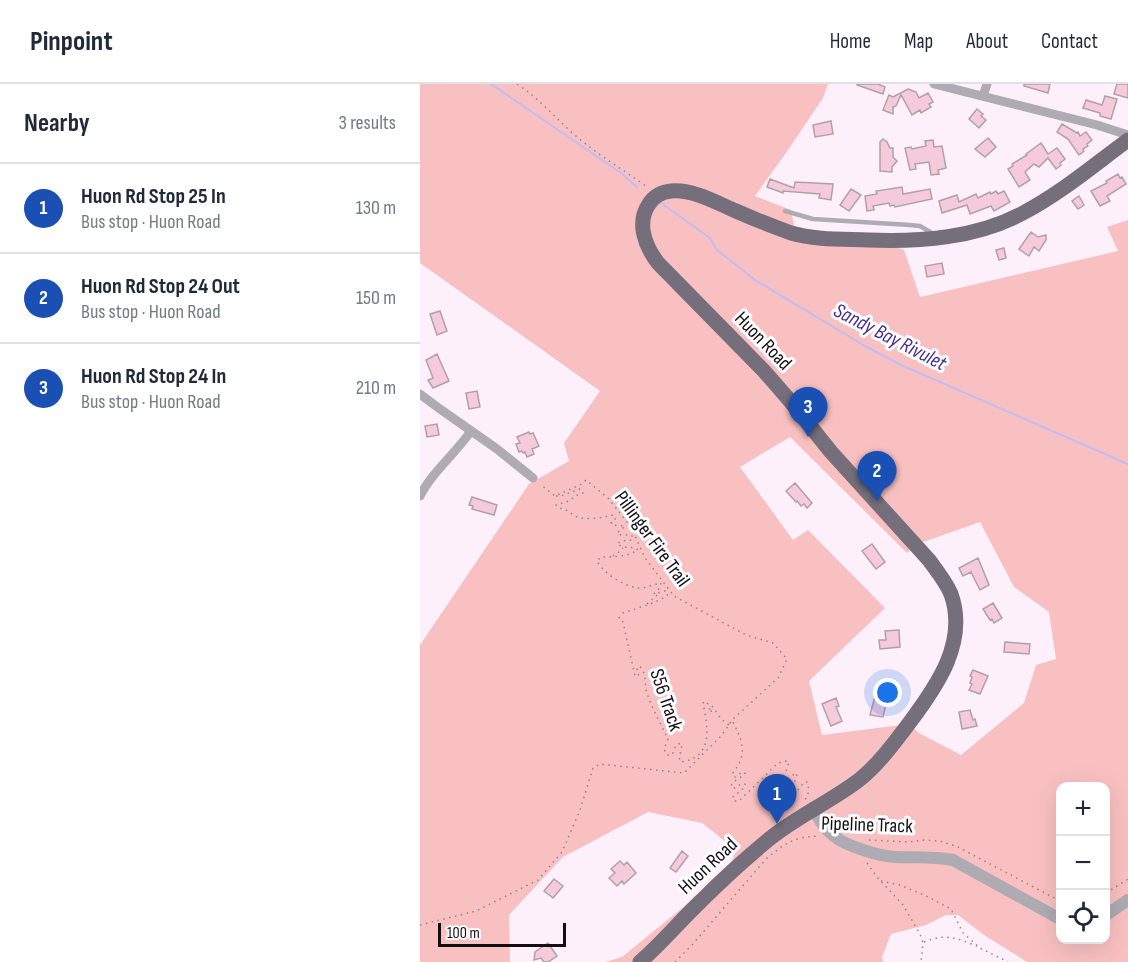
<!DOCTYPE html>
<html lang="en">
<head>
<meta charset="utf-8">
<style>
  body { margin:0; font-family:"Sofia Sans Condensed",sans-serif; background:#f6f6f7; color:#1f2937 }
  .controls { position:absolute; right:18px; bottom:18px; display:grid; overflow:hidden; border-radius:12px; box-shadow:0 6px 24px #0002 }
  .controls button { width:54px; height:54px; display:grid; place-items:center; padding:0; border:0; border-bottom:2px solid #e0e1e3; background:#fff; color:#1f2937; font:30px sans-serif }
  .scale { position:absolute; left:18px; bottom:15px; width:128px; box-sizing:border-box; padding-left:6px; border:3px solid #130e12; border-top:0; font-size:16px; line-height:21px; white-space:nowrap; color:#130e12; -webkit-text-stroke:4px #fff; paint-order:stroke }
  .you { position:absolute; left:468px; top:609px; width:21px; height:21px; margin:-15px; border:4px solid #fff; border-radius:50%; background:#1a73e8; box-shadow:0 0 0 9px #1a73e833 }
  .badge { display:grid; place-items:center; width:39px; height:39px; border-radius:50%; background:#776030; color:#fff; font-size:20px; font-weight:700 }
  .pin { position:absolute; translate:-50% -50px; filter:drop-shadow(0 2px 3px #0008) }
  .pin::after { content:''; position:absolute; top:32px; width:21px; height:18px; background:inherit; clip-path:polygon(0 0,100% 0,50% 100%) }
  .list { margin:0; padding:0; list-style:none }
  h2 { display:flex; justify-content:space-between; align-items:center; height:78px; margin:0; padding:0 24px; font-size:26px }
  h2 small { font-size:20px; font-weight:400; color:#747a83 }
  .list li { display:grid; grid-template-columns:39px 1fr auto; gap:18px; align-items:center; box-sizing:border-box; height:90px; padding:0 24px; border-top:2px solid #e0e1e3 }
  .list b { display:block; font-size:22px; white-space:nowrap }
  .list p { margin:0; font-size:20px; white-space:nowrap; color:#747a83 }
  .list em { font-size:20px; font-style:normal; color:#747a83 }
  .icon { flex:none; width:33px; height:33px; fill:none; stroke:currentColor; stroke-width:2; stroke-linecap:round; stroke-linejoin:round }
  .map { position:relative; flex:none; width:708px; height:878px; overflow:hidden }
  header { display:flex; align-items:center; gap:36px; box-sizing:border-box; height:84px; padding:0 30px; background:#fff; border-bottom:2px solid #e0e1e3 }
  header strong { font-size:28px }
  nav { display:flex; gap:33px; margin-inline-start:auto; font-size:21px }
  main { display:flex }
  aside { flex:1; background:#fff }
  .map>svg:first-child { display:block }
  .green { fill:#f9c0c1; fill-rule:evenodd }
  .lines { fill:none; stroke-linecap:round; stroke-linejoin:round }
  .stream { stroke:#bfbdf4; stroke-width:2 }
  .building { fill:#f5cbdb; stroke:#b39fa6; stroke-width:1.5 }
  .path { stroke:#8f868d; stroke-width:1.5; stroke-dasharray:1.5 4.5; stroke-linecap:butt }
  .service { stroke:#afabb2; stroke-width:4.5 }
  .minor { stroke:#afabb2; stroke-width:9 }
  .tertiary { stroke:#afabb2; stroke-width:12 }
  .primary { stroke:#756e7b; stroke-width:15 }
  .labels { text-anchor:middle; dominant-baseline:central; stroke-width:6; stroke-linejoin:round; paint-order:stroke }
  .street-label { font-size:20px; fill:#130e12; stroke:#fff }
  .water-label { font-size:21px; font-style:italic; fill:#443095; stroke:#fff }
</style>
</head>
<body>
<header>
<strong>Pinpoint</strong>
<nav><a>Home</a><a>Map</a><a>About</a><a>Contact</a></nav>
</header>
<main>
<aside>
<h2>Nearby<small>3 results</small></h2>
<ul class="list">
<li><span class="badge" style="background:#1a4fb4">1</span><div><b>Huon Rd Stop 25 In</b><p>Bus stop · Huon Road</p></div><em>130 m</em></li>
<li><span class="badge" style="background:#1a4fb4">2</span><div><b>Huon Rd Stop 24 Out</b><p>Bus stop · Huon Road</p></div><em>150 m</em></li>
<li><span class="badge" style="background:#1a4fb4">3</span><div><b>Huon Rd Stop 24 In</b><p>Bus stop · Huon Road</p></div><em>210 m</em></li>
</ul>
</aside>
<div class="map">
<svg width="708" height="878" viewBox="0 0 708 878">
  <rect width="100%" height="100%" fill="#fdf0fb"/>
  <!-- green -->
  <path class="green" d="M0,0H408L403,14L368,66L335,112L371,126L376,150L456,156L484,166L500,213L698,167L687,143L708,136V878H607L564,851L538,831H526L506,841L471,850L462,873L463,878H185L202,873L267,820L306,793L316,766L282,739L228,728L143,773L89,831L90,878H0V561L109,400L149,377L144,359L180,307L0,179ZM370,353L487,469L495,461L560,438L594,503L629,528L636,575L616,581L604,619L541,671L499,649L489,640L402,651L389,597L465,524L388,446L373,456L320,383ZM640,702H686V856H640Z"/>
  <g class="lines">
    <!-- stream -->
    <path class="stream" d="M71,0L201,89L217,103
      M241,119L290,154L296,165L335,196L445,262L481,281L708,380"/>
  </g>
  <!-- building -->
  <path class="building" d="M437,0H458L465,3L463,10L437,1Z
    M604,0H630L628,9L604,2Z
    M697,0H708V14L694,10Z
    M488,5L496,8L499,14L508,9L513,18L509,20L511,23L501,29L500,26L492,31L481,11L476,22L473,23V30L463,26L469,11L473,13Z
    M685,12L697,15L691,35L680,32V29L663,24L666,16L682,21Z
    M557,25L563,30L561,32L566,36L559,44L549,35Z
    M411,37L413,50L395,53L393,41Z
    M642,40L657,49L658,48L660,52L666,48L672,56L667,60L668,62L663,65L664,67L659,71L648,55L637,48Z
    M568,54L576,63L565,73L555,65Z
    M463,55L467,58L470,64H473V73L477,77L472,83V88L460,87V58Z
    M513,56L514,63L522,62L526,84L518,86L519,90L511,91L509,78L495,80L496,85L490,86L485,64L491,63L492,65L506,62L505,57Z
    M621,59L628,70L637,64L645,75L640,79L641,81L636,85L628,74L619,83L614,80L605,88L610,96L599,103L588,85L593,82L592,80L607,71L606,70Z
    M698,90L700,94L702,93L706,100L687,112L690,117L680,122L671,107L687,99L686,97Z
    M350,95L374,104L375,98L413,100L411,116L399,114L400,110L363,107V109L347,103Z
    M482,103L483,110L510,105L512,115L475,123L474,121L470,122L469,119L453,122L454,126L447,127L445,112L457,110L456,107Z
    M431,105L441,111L429,127L420,121Z
    M576,107L578,110L584,107L590,118L574,127L571,122L550,130L547,121L522,129L519,117L537,111L539,118L556,110L558,114L570,108L571,110Z
    M659,112L664,121L658,125L652,117Z
    M611,148L618,153L626,151V156L619,167L614,163L609,172L599,165Z
    M584,164L586,174L579,176L576,166Z
    M522,179L524,190L507,193L505,182Z
    M20,227L27,247L17,251L10,230Z
    M17,270L29,297L13,304L8,296L13,294L6,276Z
    M57,307L60,323L49,325L46,309Z
    M17,340L19,351L7,353L5,342Z
    M109,348L110,350L113,349L119,362L112,365L114,370L107,373L105,368L103,369L102,367L99,368L96,360L100,359L97,353Z
    M375,399L392,419L387,424L384,420L381,422L377,417L376,418L366,407Z
    M52,413L77,421L74,431L52,425L53,422L49,421Z
    M452,460L465,478L456,485L442,467Z
    M558,474L569,501L560,506L551,488L543,492L539,484Z
    M573,519L582,534L574,539L572,535L570,536L563,525Z
    M479,546L480,563L460,565L459,556H466L465,547Z
    M585,558L610,560L609,570L584,568Z
    M553,586L568,592L560,610L549,606L552,600L550,599L552,593L550,592Z
    M455,612L462,614L461,619L466,620L463,633L450,631Z
    M416,614L419,622L416,623L422,637L411,642L402,620Z
    M550,626L553,636L555,635L557,642L542,645L539,628Z
    M262,767L268,772L256,788L250,784Z
    M200,777L204,781L207,778L216,789L204,800L202,797L197,802L189,794L195,789L191,785Z
    M134,795L143,802L133,814L124,807Z
    M128,859L137,872L128,878H124L121,874L114,876L115,868Z"/>
  <g class="lines">
    <!-- path -->
    <path class="path" d="M97,0C118,14 131,29 149,46C173,68 201,84 227,103
      M136,412H141L160,405L162,406L163,409L155,412L149,417L136,421L139,424C147,425 150,429 157,433C163,436 185,434 191,431L195,432V437L191,439L193,441L205,442L203,444L197,449L201,451H211L213,453L212,456L201,457L197,460L203,463L216,464L218,466C207,473 193,473 181,473L177,477C183,489 204,502 217,504C225,505 234,500 241,499L240,504L235,508L234,510L245,507L248,509L247,512L233,519L203,529L199,534L203,538L215,592H218L219,589L217,585L219,582C227,588 224,600 227,609C232,625 241,640 248,655L244,665L247,671H252L256,661L261,659C263,666 258,671 260,678C294,674 288,644 283,619L285,617L288,620L291,629L292,622L302,636L309,641
      M193,472L199,468L203,464
      M227,520L237,511
      M313,638C323,658 328,671 312,690L315,693L322,688L325,689L324,691L312,699L311,703L315,704L321,700H325V703L313,713L314,717H319L358,679L366,677L369,678L366,688L361,695L362,699L365,700L375,689L377,690C375,701 369,707 360,713L359,716C371,715 378,707 384,698H387L389,707L385,716
      M449,756L489,758L504,756L520,757L538,763L640,817
      M447,779L457,793L483,821L500,850L503,859L501,878
      M461,797L480,801L506,812L531,825L543,849L560,864L588,878
      M686,809L708,795
      M0,841L56,827L118,796L142,768L160,726L173,684L180,680L264,689L302,651L312,636L358,594L367,575L353,559L326,551L254,512L225,474L211,443L188,414L166,396L160,401L135,412L121,401
      M504,858C526,849 536,854 557,862
      M255,878L272,861L346,775C365,759 374,753 399,752"/>
    <!-- service -->
    <path class="service" d="M365,127L393,135L490,141L500,142L512,149"/>
    <!-- minor -->
    <path class="minor" d="M514,0L677,41L708,51
      M563,12L567,0
      M0,310L20,325L77,365L113,394
      M0,412C12,388 35,370 51,347"/>
    <!-- tertiary -->
    <path class="tertiary" d="M394,726C399,735 405,746 414,752C425,762 462,773 476,773C498,774 511,772 533,776L640,835
      M686,831L708,816"/>
    <!-- primary -->
    <path class="primary" d="M220,878C242,859 260,837 281,817C302,796 325,775 348,756C376,733 410,718 439,696C459,680 474,659 490,638C517,602 548,558 531,510C526,498 517,487 509,476L411,368L371,318L344,287L238,179C225,162 216,139 229,120C234,112 242,108 251,107C273,105 297,119 316,127C334,135 352,142 371,149C395,156 423,155 448,156C501,158 556,154 603,129C641,109 674,81 708,56"/>
  </g>
  <g class="labels">
    <!-- street labels -->
    <g class="street-label">
      <text transform="translate(343 257) rotate(46)">Huon Road</text>
      <text transform="translate(232 455) rotate(54)">Pillinger Fire Trail</text>
      <text transform="translate(246 616) rotate(71)">S56 Track</text>
      <text transform="translate(447 741) rotate(2)">Pipeline Track</text>
      <text transform="translate(288 782) rotate(-43)">Huon Road</text>
    </g>
    <!-- water labels -->
    <g class="water-label">
      <text transform="translate(470 253) rotate(27)">Sandy Bay Rivulet</text>
    </g>
  </g>
</svg>
<div class="controls">
<button>+</button>
<button>−</button>
<button><svg class="icon" aria-label="locate" viewBox="0 0 24 24"><circle cx="12" cy="12" r="6"/><path d="M12 2v4M12 18v4M2 12h4M18 12h4"/></svg></button>
</div>
<div class="scale">100 m</div>
<div class="you"></div>
<div class="pin badge" style="left:357px;top:740px;background:#1a4fb4">1</div>
<div class="pin badge" style="left:457px;top:417px;background:#1a4fb4">2</div>
<div class="pin badge" style="left:388px;top:353px;background:#1a4fb4">3</div>
</div>
</main>
</body>
</html>
